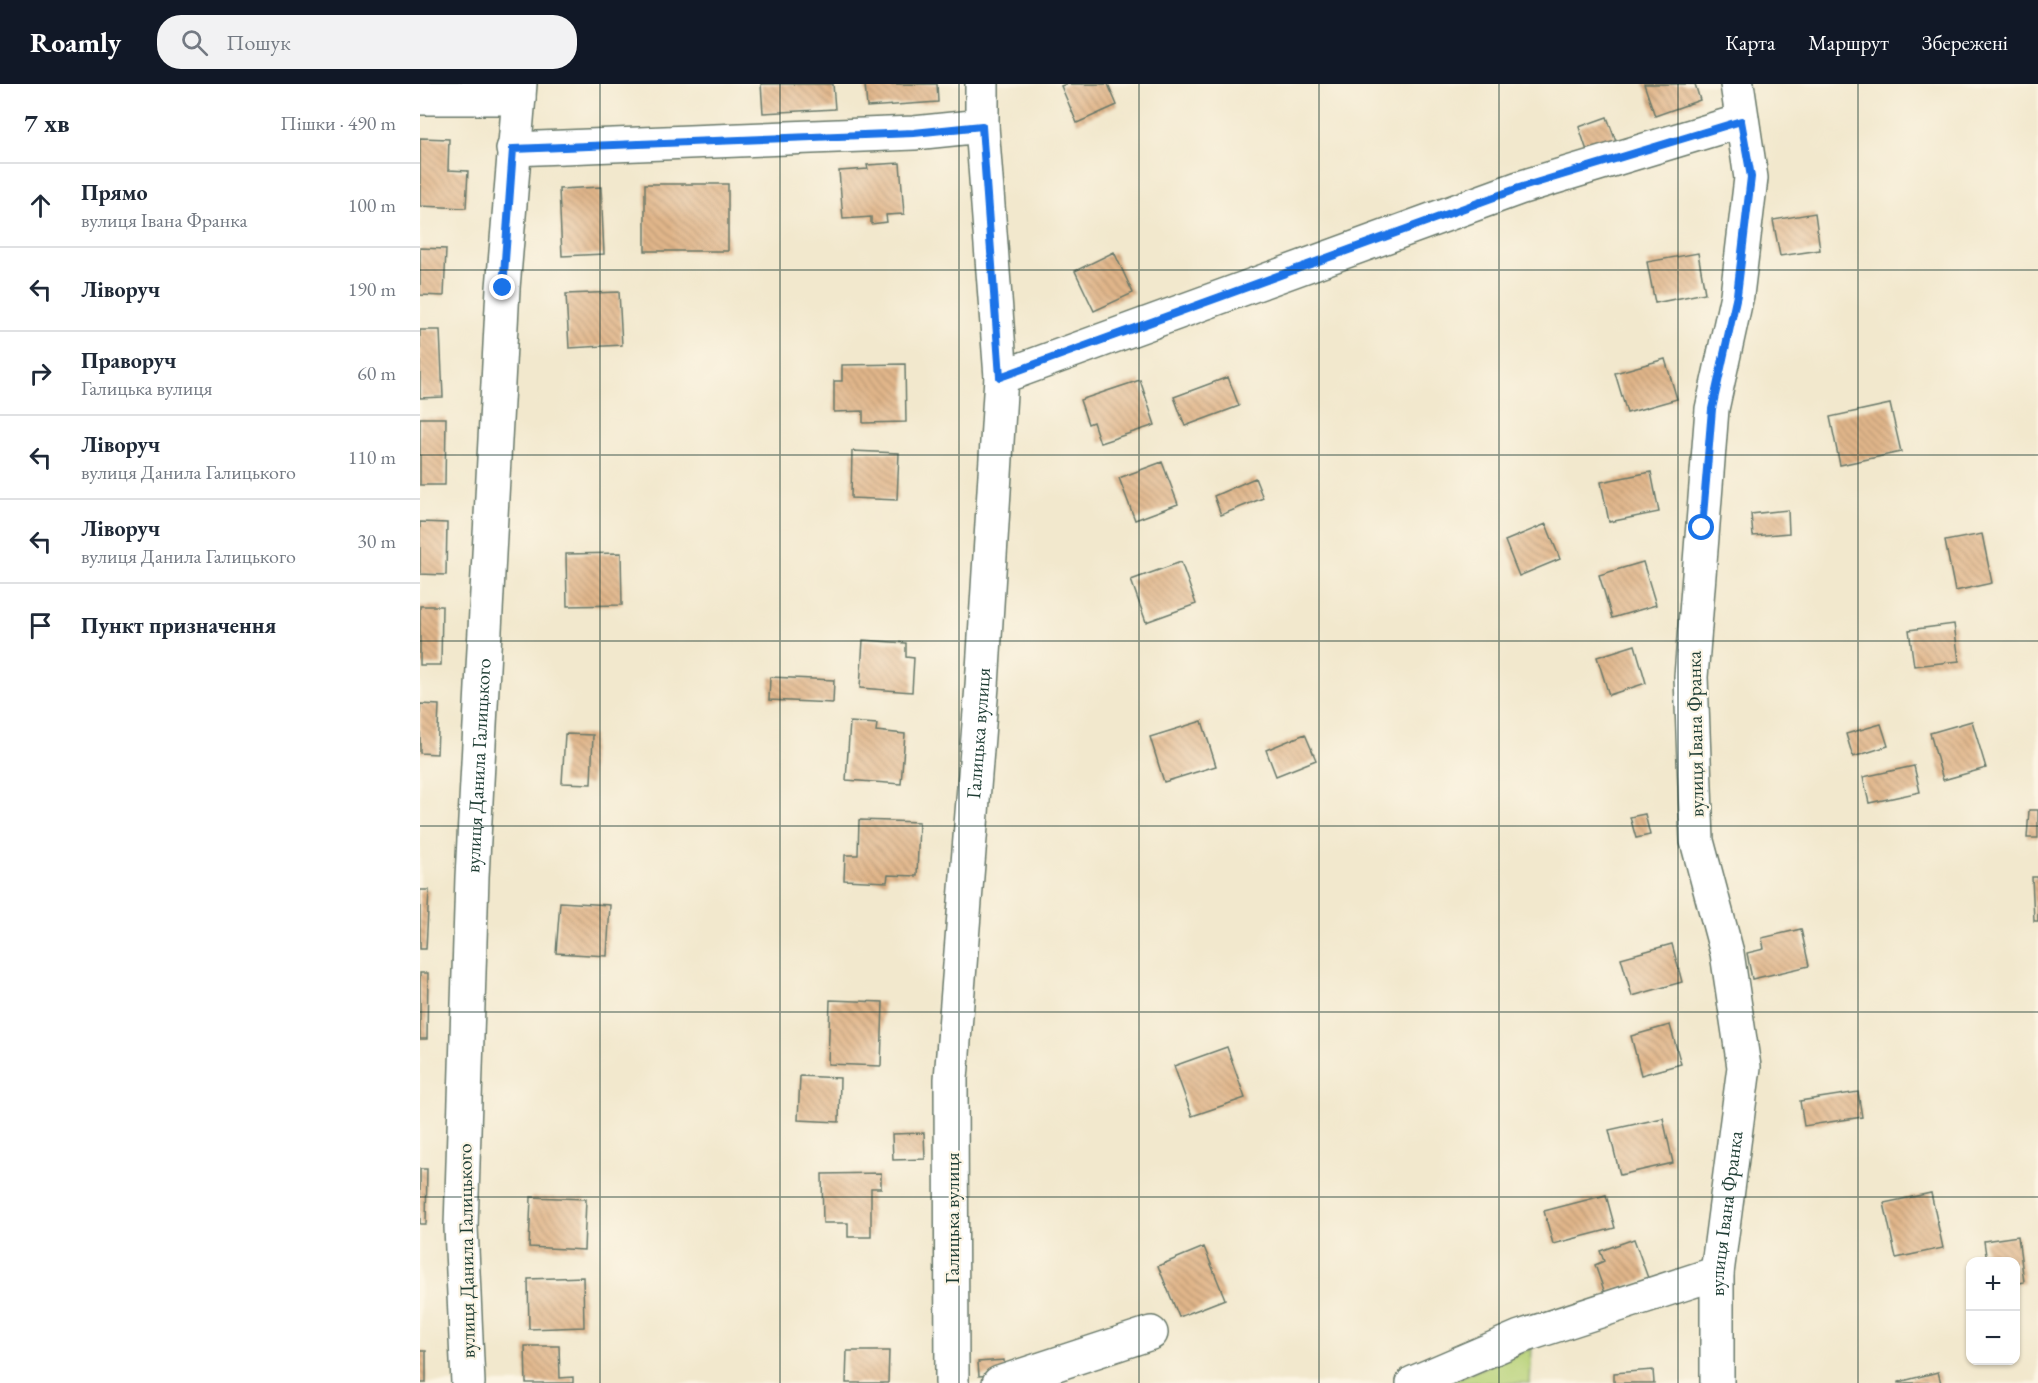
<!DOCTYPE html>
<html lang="uk">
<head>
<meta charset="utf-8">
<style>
  body { margin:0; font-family:"EB Garamond",serif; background:#f2f2f3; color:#1f2937 }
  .controls { position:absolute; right:18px; bottom:18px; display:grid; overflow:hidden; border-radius:12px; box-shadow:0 2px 4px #0004 }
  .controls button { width:54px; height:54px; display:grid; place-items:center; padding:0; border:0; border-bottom:2px solid #e0e1e3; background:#fff; color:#1f2937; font:30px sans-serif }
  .stop { position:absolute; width:18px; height:18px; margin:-14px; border:4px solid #1a73e8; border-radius:50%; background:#fff }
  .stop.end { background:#1a73e8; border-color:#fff; box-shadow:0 2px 6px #0008 }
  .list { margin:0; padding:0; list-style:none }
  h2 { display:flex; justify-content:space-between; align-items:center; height:78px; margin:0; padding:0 24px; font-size:26px }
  h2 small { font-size:20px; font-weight:400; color:#747a83 }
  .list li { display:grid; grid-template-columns:39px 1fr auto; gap:18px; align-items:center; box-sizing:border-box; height:84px; padding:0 24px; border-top:2px solid #e0e1e3 }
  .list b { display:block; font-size:22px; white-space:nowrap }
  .list p { margin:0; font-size:20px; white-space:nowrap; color:#747a83 }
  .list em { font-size:20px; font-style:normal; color:#747a83 }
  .icon { flex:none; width:33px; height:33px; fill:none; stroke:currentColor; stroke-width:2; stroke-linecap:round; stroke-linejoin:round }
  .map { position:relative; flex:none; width:1618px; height:1299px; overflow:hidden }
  header { display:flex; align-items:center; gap:36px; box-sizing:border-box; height:84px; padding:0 30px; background:#111827; color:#fff }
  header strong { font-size:28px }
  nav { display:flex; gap:33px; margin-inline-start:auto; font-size:21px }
  .search { width:420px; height:54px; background:#f2f2f3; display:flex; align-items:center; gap:15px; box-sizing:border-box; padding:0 21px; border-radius:24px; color:#747a83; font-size:22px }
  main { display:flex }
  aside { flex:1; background:#fff }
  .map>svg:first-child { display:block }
  .green { fill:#b7d278; stroke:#6b8856; stroke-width:1.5 }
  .building { fill:url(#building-back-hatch) }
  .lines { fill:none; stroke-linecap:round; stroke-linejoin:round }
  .minor-casing { stroke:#69796a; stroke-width:36 }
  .minor { stroke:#fff; stroke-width:33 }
  .route { stroke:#1a73e8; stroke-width:8 }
  .grid { fill:none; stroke:#1f3d34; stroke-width:1.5; stroke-opacity:0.55 }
  .labels { text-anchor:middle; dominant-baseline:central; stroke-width:4.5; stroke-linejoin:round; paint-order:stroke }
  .street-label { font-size:20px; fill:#1f3d34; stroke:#fcf5e5 }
</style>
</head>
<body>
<header>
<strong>Roamly</strong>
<div class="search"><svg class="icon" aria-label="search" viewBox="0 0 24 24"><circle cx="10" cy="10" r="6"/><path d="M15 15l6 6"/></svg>Пошук</div>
<nav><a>Карта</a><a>Маршрут</a><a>Збережені</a></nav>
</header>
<main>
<aside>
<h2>7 хв<small>Пішки · 490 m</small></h2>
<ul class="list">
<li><svg class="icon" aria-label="ahead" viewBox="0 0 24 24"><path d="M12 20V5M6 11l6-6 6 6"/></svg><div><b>Прямо</b><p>вулиця Івана Франка</p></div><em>100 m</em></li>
<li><svg class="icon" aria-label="left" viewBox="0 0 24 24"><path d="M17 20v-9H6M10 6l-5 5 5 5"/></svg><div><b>Ліворуч</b></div><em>190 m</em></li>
<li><svg class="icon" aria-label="right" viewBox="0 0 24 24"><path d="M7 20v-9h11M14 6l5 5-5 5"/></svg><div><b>Праворуч</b><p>Галицька вулиця</p></div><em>60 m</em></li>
<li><svg class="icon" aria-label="left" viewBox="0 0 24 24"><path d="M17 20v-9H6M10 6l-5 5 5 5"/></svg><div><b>Ліворуч</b><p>вулиця Данила Галицького</p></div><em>110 m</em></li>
<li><svg class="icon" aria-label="left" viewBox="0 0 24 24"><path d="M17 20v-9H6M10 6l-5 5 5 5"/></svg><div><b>Ліворуч</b><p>вулиця Данила Галицького</p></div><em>30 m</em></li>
<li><svg class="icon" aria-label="arrive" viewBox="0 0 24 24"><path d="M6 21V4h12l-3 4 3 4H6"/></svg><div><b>Пункт призначення</b></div></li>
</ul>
</aside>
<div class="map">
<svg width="1618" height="1299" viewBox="0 0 1618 1299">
  <defs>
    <pattern id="building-back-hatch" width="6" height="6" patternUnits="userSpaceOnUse" patternTransform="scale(1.5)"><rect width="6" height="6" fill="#e1b68a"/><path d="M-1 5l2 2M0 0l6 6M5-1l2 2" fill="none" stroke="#b69572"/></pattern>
  </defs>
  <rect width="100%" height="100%" fill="#fcf5e5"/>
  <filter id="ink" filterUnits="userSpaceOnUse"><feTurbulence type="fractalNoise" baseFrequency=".0167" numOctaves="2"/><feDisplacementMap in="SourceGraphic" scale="12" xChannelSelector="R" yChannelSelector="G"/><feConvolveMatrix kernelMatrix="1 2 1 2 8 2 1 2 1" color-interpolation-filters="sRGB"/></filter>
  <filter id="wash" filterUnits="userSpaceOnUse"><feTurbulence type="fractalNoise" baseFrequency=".008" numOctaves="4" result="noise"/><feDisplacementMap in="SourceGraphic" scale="24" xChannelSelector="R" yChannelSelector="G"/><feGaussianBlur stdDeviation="1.35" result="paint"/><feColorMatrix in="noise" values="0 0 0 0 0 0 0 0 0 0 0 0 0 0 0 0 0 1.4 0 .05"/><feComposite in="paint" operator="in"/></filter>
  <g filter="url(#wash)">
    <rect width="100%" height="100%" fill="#f2e8cd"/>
    <!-- green -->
    <path class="green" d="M1112,1264L1110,1299H1025Z"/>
    <g id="blocks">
      <!-- building -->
      <path class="building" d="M341,0H413L415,25L343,29Z
        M445,0H517L518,18L447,23Z
        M646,0H688L697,21L657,39L641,2Z
        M1224,0H1275L1280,16L1235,32Z
        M1187,33L1199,66L1170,76L1159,43Z
        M0,54L29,55L28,86L48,87L46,124L0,122Z
        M480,79L484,130L466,131L467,138L451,140V133L423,135L419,87L448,85L447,81Z
        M225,100H308V167H225Z
        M181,103L184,170L142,172L139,105Z
        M1395,129L1400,166L1360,172L1353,136Z
        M0,164L26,165L24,212L0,211Z
        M694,168L713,209L674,227L655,187Z
        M1278,169L1285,209L1235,219L1227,178Z
        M199,208L202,261L149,264L146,210Z
        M0,246H20L23,313L0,314Z
        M1245,275L1257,315L1207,329L1195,289Z
        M485,280L486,338L443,339V327L414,328V297H422V281Z
        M808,293L819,322L765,342L754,313Z
        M720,296L735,341L680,359L673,338L668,340L660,316Z
        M1470,320L1481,368L1420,381L1410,333Z
        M0,334H26L25,401H0Z
        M432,367L479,369L477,416L431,414Z
        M742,378L758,420L715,436L699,394Z
        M1231,388L1239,428L1189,438L1181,398Z
        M835,394L843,414L801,431L794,412Z
        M1368,426L1369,449L1333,452L1331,430Z
        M0,438L27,439L26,491L0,490Z
        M1126,440L1140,475L1099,492L1085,457Z
        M1562,450L1572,499L1535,507L1525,457Z
        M201,469L202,521L147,522L146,470Z
        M761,478L776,520L726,538L711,496Z
        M1223,478L1236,521L1192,534L1179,491Z
        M0,522H22L21,581H0Z
        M1534,540L1539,577L1494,582L1489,546Z
        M443,556L486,559V573L494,574L492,608L440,604Z
        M1215,561L1226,599L1189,611L1177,573Z
        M350,593L414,596L413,619L349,616Z
        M0,620L19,621L17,670L0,669Z
        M782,637L796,682L744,698L730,653Z
        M1552,637L1566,684L1523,696L1510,649Z
        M430,638L457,640L456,647L485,650L481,700L426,696Z
        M1461,640L1468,662L1433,673L1426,650Z
        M145,650L173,651L171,700L142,699Z
        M885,650L896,676L856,692L846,666Z
        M1494,682L1500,708L1449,719L1443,693Z
        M1609,726H1618V754H1607Z
        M1225,730L1230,751L1216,754L1210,733Z
        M439,736L499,738L497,792L468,791L467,798L424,796L425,771H438Z
        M1612,793H1618V837H1614Z
        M0,806H9L6,865H0Z
        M140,818L190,821L187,872L136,869Z
        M1381,845L1389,882L1332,895L1327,869L1344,865L1342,854Z
        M1252,860L1262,898L1212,912L1201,874Z
        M0,889H8L7,955H0Z
        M410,916L463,918L461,982L408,980Z
        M1250,941L1261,980L1221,991L1211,952Z
        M807,963L825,1014L772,1032L754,982Z
        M380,992L420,994L419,1038L378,1036Z
        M1438,1008L1442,1033L1384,1042L1380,1017Z
        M1243,1034L1253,1079L1200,1091L1189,1046Z
        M504,1049L505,1075L473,1076L472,1050Z
        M0,1085H7L6,1140H0Z
        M461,1089V1104H451V1153H428V1139H403L402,1090Z
        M1511,1109L1523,1164L1476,1174L1464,1119Z
        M1186,1111L1195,1144L1133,1160L1124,1127Z
        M111,1113L166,1115L164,1166L109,1163Z
        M1598,1152L1604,1198L1596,1200V1178H1567L1564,1157Z
        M1214,1155L1228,1194L1185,1209L1175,1181L1184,1177L1180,1167Z
        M784,1163L805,1215L759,1233L738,1182Z
        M163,1193L164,1243L109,1245L108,1195Z
        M105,1262H139L140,1294L153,1293V1299H106Z
        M0,1267H6V1299H0Z
        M427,1267H469L468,1299H426Z
        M584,1276L585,1290L559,1292L558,1278Z
        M1233,1286L1234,1299H1194V1289Z
        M1518,1288L1521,1299H1479V1298Z"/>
    </g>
  </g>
  <g filter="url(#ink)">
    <use href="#blocks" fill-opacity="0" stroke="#69796a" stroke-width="1.5"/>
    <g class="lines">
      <defs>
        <g id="minor">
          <path d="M0,14H99"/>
          <path d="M93,65L494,49L562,42"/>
          <path d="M581,293L1099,104L1321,37"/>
          <path id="s1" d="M48,1299L41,1143L52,793L83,204L100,0"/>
          <path id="s2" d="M532,1299L531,995L562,602L581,293L562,42V0"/>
          <path d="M579,1299L731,1249"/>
          <path d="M993,1299L1100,1253L1297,1189"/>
          <path id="s3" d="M1297,1299V1189L1324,983L1307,869L1277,757L1271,593L1292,325L1317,211L1331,94L1317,0"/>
        </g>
      </defs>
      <!-- minor casing -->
      <use href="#minor" class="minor-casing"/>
      <!-- minor -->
      <use href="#minor" class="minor"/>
    </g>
  </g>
  <g class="lines" filter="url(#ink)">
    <!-- route -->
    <path class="route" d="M83,204L93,65L494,49L562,42L580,293L1099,104L1321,37L1331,93L1317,211L1292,325L1282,444"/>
  </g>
  <!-- grid -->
  <path class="grid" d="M180,0V1299M360,0V1299M539,0V1299M719,0V1299M899,0V1299M1079,0V1299M1258,0V1299M1438,0V1299M0,186H1618M0,371H1618M0,557H1618M0,742H1618M0,928H1618M0,1113H1618"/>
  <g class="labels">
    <!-- street labels -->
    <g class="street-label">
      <text stroke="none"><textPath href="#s2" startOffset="651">Галицька вулиця</textPath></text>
      <text transform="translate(1275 650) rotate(-91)">вулиця Івана Франка</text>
      <text stroke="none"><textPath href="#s1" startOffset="618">вулиця Данила Галицького</textPath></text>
      <text stroke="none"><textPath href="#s3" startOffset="170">вулиця Івана Франка</textPath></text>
      <text transform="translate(532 1134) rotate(-90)">Галицька вулиця</text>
      <text transform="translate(46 1167) rotate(-91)">вулиця Данила Галицького</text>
    </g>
  </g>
</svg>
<div class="controls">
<button>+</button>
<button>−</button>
</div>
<div class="stop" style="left:1282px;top:444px"></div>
<div class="stop end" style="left:83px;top:204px"></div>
</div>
</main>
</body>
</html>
